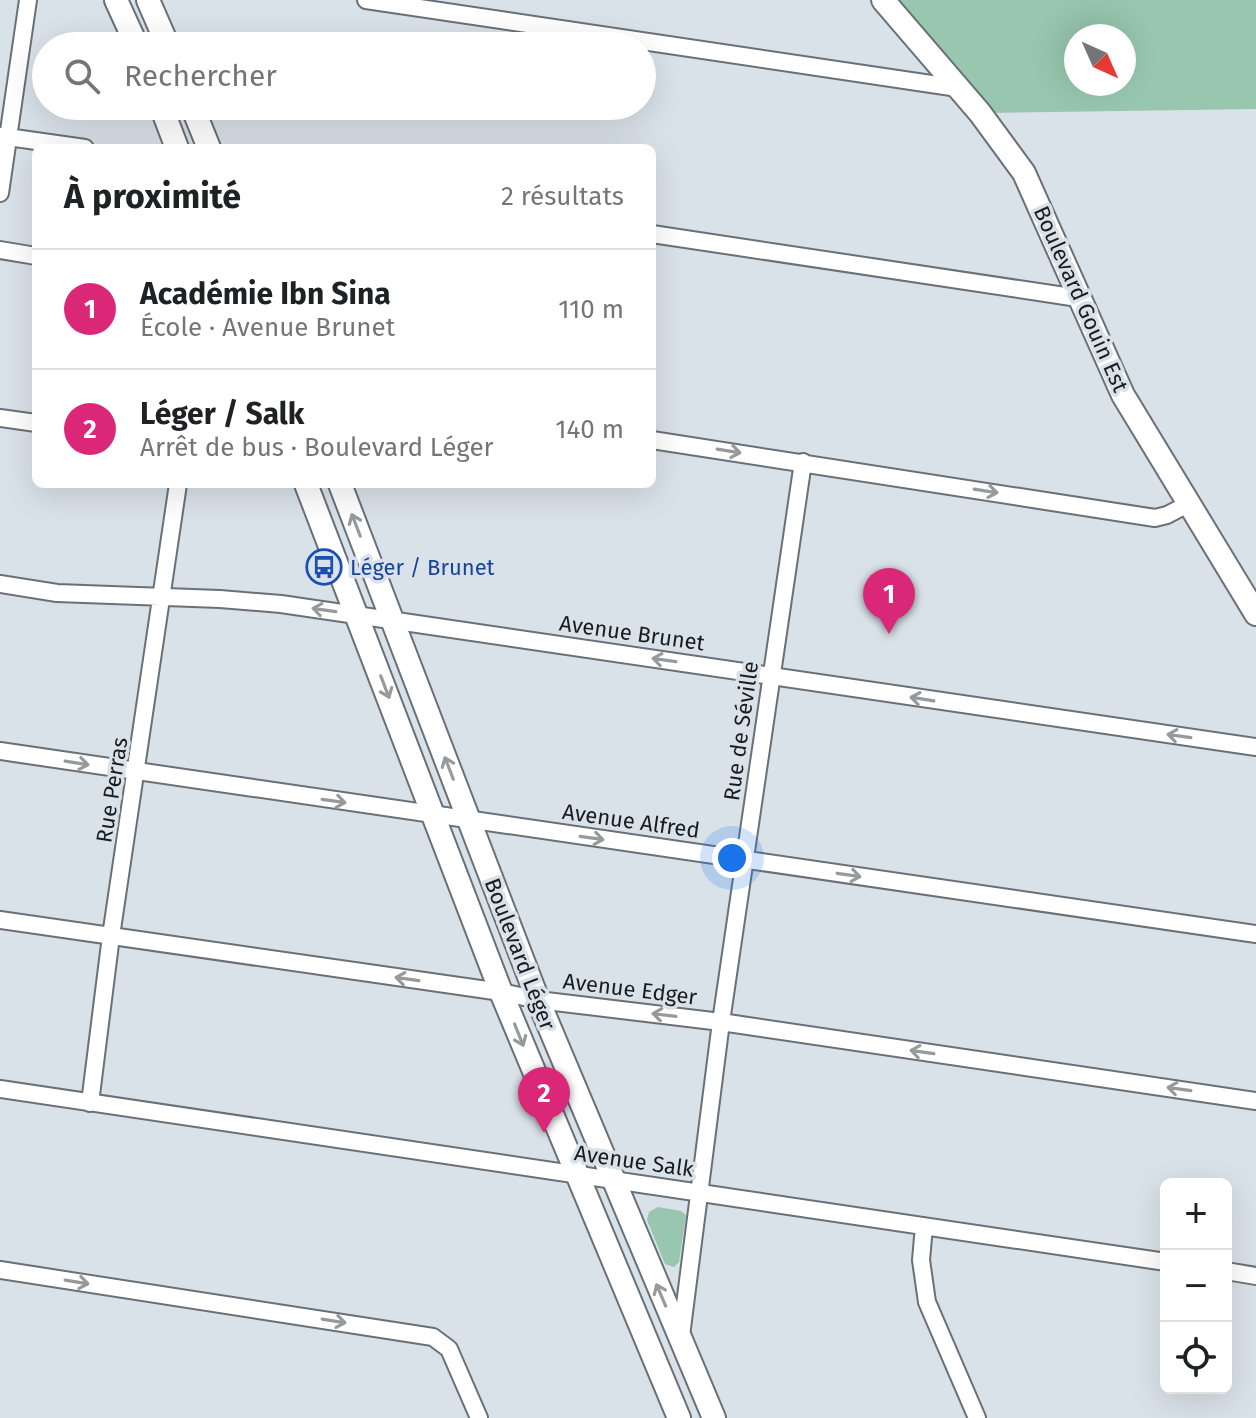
<!DOCTYPE html>
<html lang="fr">
<head>
<meta charset="utf-8">
<style>
  body { margin:0; font-family:"Fira Sans",sans-serif; background:#f2f2f2; color:#202124 }
  .controls { position:absolute; right:24px; bottom:24px; display:grid; overflow:hidden; border-radius:12px; box-shadow:0 8px 32px #0002 }
  .controls button { width:72px; height:72px; display:grid; place-items:center; padding:0; border:0; border-bottom:2px solid #e0e0e0; background:#fff; color:#202124; font:40px sans-serif }
  .compass { position:absolute; left:1064px; top:24px; width:72px; height:72px; border-radius:50%; background:#fff; box-shadow:0 8px 32px #0002; rotate:135deg }
  .you { position:absolute; left:732px; top:858px; width:28px; height:28px; margin:-20px; border:6px solid #fff; border-radius:50%; background:#1a73e8; box-shadow:0 0 0 12px #1a73e833 }
  .badge { display:grid; place-items:center; width:52px; height:52px; border-radius:50%; background:#db2777; color:#fff; font-size:26px; font-weight:700 }
  .pin { position:absolute; translate:-50% -66px; filter:drop-shadow(0 2px 4px #0008) }
  .pin::after { content:''; position:absolute; top:42px; width:28px; height:24px; background:inherit; clip-path:polygon(0 0,100% 0,50% 100%) }
  .list { margin:0; padding:0; list-style:none }
  h2 { display:flex; justify-content:space-between; align-items:center; height:104px; margin:0; padding:0 32px; font-size:34px }
  h2 small { font-size:26px; font-weight:400; color:#757577 }
  .list li { display:grid; grid-template-columns:52px 1fr auto; gap:24px; align-items:center; box-sizing:border-box; height:120px; padding:0 32px; border-top:2px solid #e0e0e0 }
  .list b { display:block; font-size:30px; white-space:nowrap }
  .list p { margin:0; font-size:26px; white-space:nowrap; color:#757577 }
  .list em { font-size:26px; font-style:normal; color:#757577 }
  .icon { flex:none; width:44px; height:44px; fill:none; stroke:currentColor; stroke-width:2; stroke-linecap:round; stroke-linejoin:round }
  .map { position:relative; flex:none; width:1256px; height:1418px; overflow:hidden }
  .search { position:absolute; background:#fff; box-shadow:0 8px 32px #0002; left:32px; top:32px; width:624px; height:88px; display:flex; align-items:center; gap:20px; box-sizing:border-box; padding:0 28px; border-radius:44px; color:#757577; font-size:30px }
  .panel { position:absolute; background:#fff; box-shadow:0 8px 32px #0002; left:32px; top:144px; width:624px; height:344px; border-radius:12px }
  .map>svg:first-child { display:block }
  .green { fill:#98c6ae; fill-rule:evenodd }
  .lines { fill:none; stroke-linecap:round; stroke-linejoin:round }
  .street-casing { stroke:#697077; stroke-width:20 }
  .secondary-casing { stroke:#697077; stroke-width:26 }
  .street { stroke:#fff; stroke-width:16 }
  .secondary { stroke:#fff; stroke-width:22 }
  .oneway { stroke:#98999a }
  .labels { text-anchor:middle; dominant-baseline:central; stroke-width:7; stroke-linejoin:round; paint-order:stroke }
  .street-label { font-size:22px; fill:#191c1f; stroke:#d9e1e9 }
  .transit-label { font-size:22px; fill:#164399; stroke:#d9e1e9; text-anchor:start }
</style>
</head>
<body>
<div class="map">
<svg width="1256" height="1418" viewBox="0 0 1256 1418">
  <rect width="100%" height="100%" fill="#d9e1e9"/>
  <!-- green -->
  <path class="green" d="M884,0H1256V109L980,113ZM1076,36H1124V84H1076Z
    M658,1207L681,1211L686,1215L679,1262L674,1267L665,1264L647,1220L649,1212Z"/>
  <g class="lines">
    <defs>
      <path id="street" d="M366,0L958,88
        M0,136L85,148
        M0,193L28,0
        M652,234L1078,298
        M0,250L36,256
        M0,418L36,423
        M652,440L1155,518L1167,515L1188,504
        M0,584L57,593L220,599L281,604L1256,747
        M0,751L1256,934
        M0,920L501,992L538,1000L721,1022L1256,1101
        M0,1089L1166,1262
        M90,1103L111,936L178,484
        M924,1226L921,1260L927,1302L977,1418
        M0,1270L433,1337L449,1349L479,1418
        M1226,1271L1256,1276
        M681,1336L721,1022L803,462"/>
      <path id="secondary" d="M116,0L137,46
        M148,0L168,46
        M883,0L980,113L1024,173L1123,395L1256,614
        M161,106L177,148
        M192,106L209,148
        M306,484L501,992L679,1418
        M340,484L538,1000L714,1418"/>
    </defs>
    <!-- street casing -->
    <use href="#street" class="street-casing"/>
    <!-- secondary casing -->
    <use href="#secondary" class="secondary-casing"/>
    <!-- street -->
    <use href="#street" class="street"/>
    <!-- secondary -->
    <use href="#secondary" class="secondary"/>
  </g>
  <!-- one-way arrows -->
  <defs><path id="oneway-shaft" d="M-6 0H5M1.5-3L5.5 0L1.5 3" fill="none" stroke-width="1.6" stroke-linecap="round" stroke-linejoin="round" transform="scale(2)"/></defs>
  <g class="oneway">
    <use href="#oneway-shaft" transform="translate(729 451) rotate(9)"/>
    <use href="#oneway-shaft" transform="translate(986 491) rotate(9)"/>
    <use href="#oneway-shaft" transform="translate(356 525) rotate(-111)"/>
    <use href="#oneway-shaft" transform="translate(324 610) rotate(-172)"/>
    <use href="#oneway-shaft" transform="translate(664 660) rotate(-172)"/>
    <use href="#oneway-shaft" transform="translate(385 687) rotate(69)"/>
    <use href="#oneway-shaft" transform="translate(922 699) rotate(-171)"/>
    <use href="#oneway-shaft" transform="translate(1179 736) rotate(-172)"/>
    <use href="#oneway-shaft" transform="translate(77 763) rotate(9)"/>
    <use href="#oneway-shaft" transform="translate(449 768) rotate(-111)"/>
    <use href="#oneway-shaft" transform="translate(334 801) rotate(8)"/>
    <use href="#oneway-shaft" transform="translate(592 838) rotate(8)"/>
    <use href="#oneway-shaft" transform="translate(849 875) rotate(8)"/>
    <use href="#oneway-shaft" transform="translate(407 979) rotate(-172)"/>
    <use href="#oneway-shaft" transform="translate(664 1015) rotate(-173)"/>
    <use href="#oneway-shaft" transform="translate(519 1035) rotate(68)"/>
    <use href="#oneway-shaft" transform="translate(922 1052) rotate(-172)"/>
    <use href="#oneway-shaft" transform="translate(1179 1089) rotate(-172)"/>
    <use href="#oneway-shaft" transform="translate(77 1282) rotate(9)"/>
    <use href="#oneway-shaft" transform="translate(661 1295) rotate(-113)"/>
    <use href="#oneway-shaft" transform="translate(334 1321) rotate(9)"/>
  </g>
  <!-- icons -->
  <defs>
    <symbol id="bus-ring" viewBox="-11 -11 22 22"><circle r="9.5" fill="#d9e1e9" stroke="#1a4fb4" stroke-width="1.5"/><path d="M-5-6H5V4H4V6H2V4H-2V6H-4V4H-5ZM-3.5-4V0h7V-4ZM-3.5 1.2v1.5H-2V1.2ZM2 1.2v1.5H3.5V1.2Z" fill="#1a4fb4"/></symbol>
  </defs>
  <g fill-rule="evenodd">
    <use href="#bus-ring" x="304" y="547" width="40" height="40"/>
  </g>
  <g class="labels">
    <!-- street labels -->
    <g class="street-label">
      <text transform="translate(1081 299) rotate(66)">Boulevard Gouin Est</text>
      <text transform="translate(632 633) rotate(8)">Avenue Brunet</text>
      <text transform="translate(741 731) rotate(-82)">Rue de Séville</text>
      <text transform="translate(112 790) rotate(-81)">Rue Perras</text>
      <text transform="translate(631 821) rotate(8)">Avenue Alfred</text>
      <text transform="translate(520 954) rotate(69)">Boulevard Léger</text>
      <text transform="translate(630 989) rotate(7)">Avenue Edger</text>
      <text transform="translate(634 1161) rotate(8)">Avenue Salk</text>
    </g>
    <!-- transit labels -->
    <g class="transit-label">
      <text x="350" y="567">Léger / Brunet</text>
    </g>
  </g>
</svg>
<div class="controls">
<button>+</button>
<button>−</button>
<button><svg class="icon" aria-label="locate" viewBox="0 0 24 24"><circle cx="12" cy="12" r="6"/><path d="M12 2v4M12 18v4M2 12h4M18 12h4"/></svg></button>
</div>
<svg class="compass" viewBox="-18 -18 36 36"><path d="M0-13l5 13h-10z" fill="#e53935"/><path d="M0 13l5-13h-10z" fill="#757577"/></svg>
<div class="you"></div>
<div class="pin badge" style="left:889px;top:634px">1</div>
<div class="pin badge" style="left:544px;top:1133px">2</div>
<div class="search"><svg class="icon" aria-label="search" viewBox="0 0 24 24"><circle cx="10" cy="10" r="6"/><path d="M15 15l6 6"/></svg>Rechercher</div>
<section class="panel">
<h2>À proximité<small>2 résultats</small></h2>
<ul class="list">
<li><span class="badge">1</span><div><b>Académie Ibn Sina</b><p>École · Avenue Brunet</p></div><em>110 m</em></li>
<li><span class="badge">2</span><div><b>Léger / Salk</b><p>Arrêt de bus · Boulevard Léger</p></div><em>140 m</em></li>
</ul>
</section>
</div>
</body>
</html>
